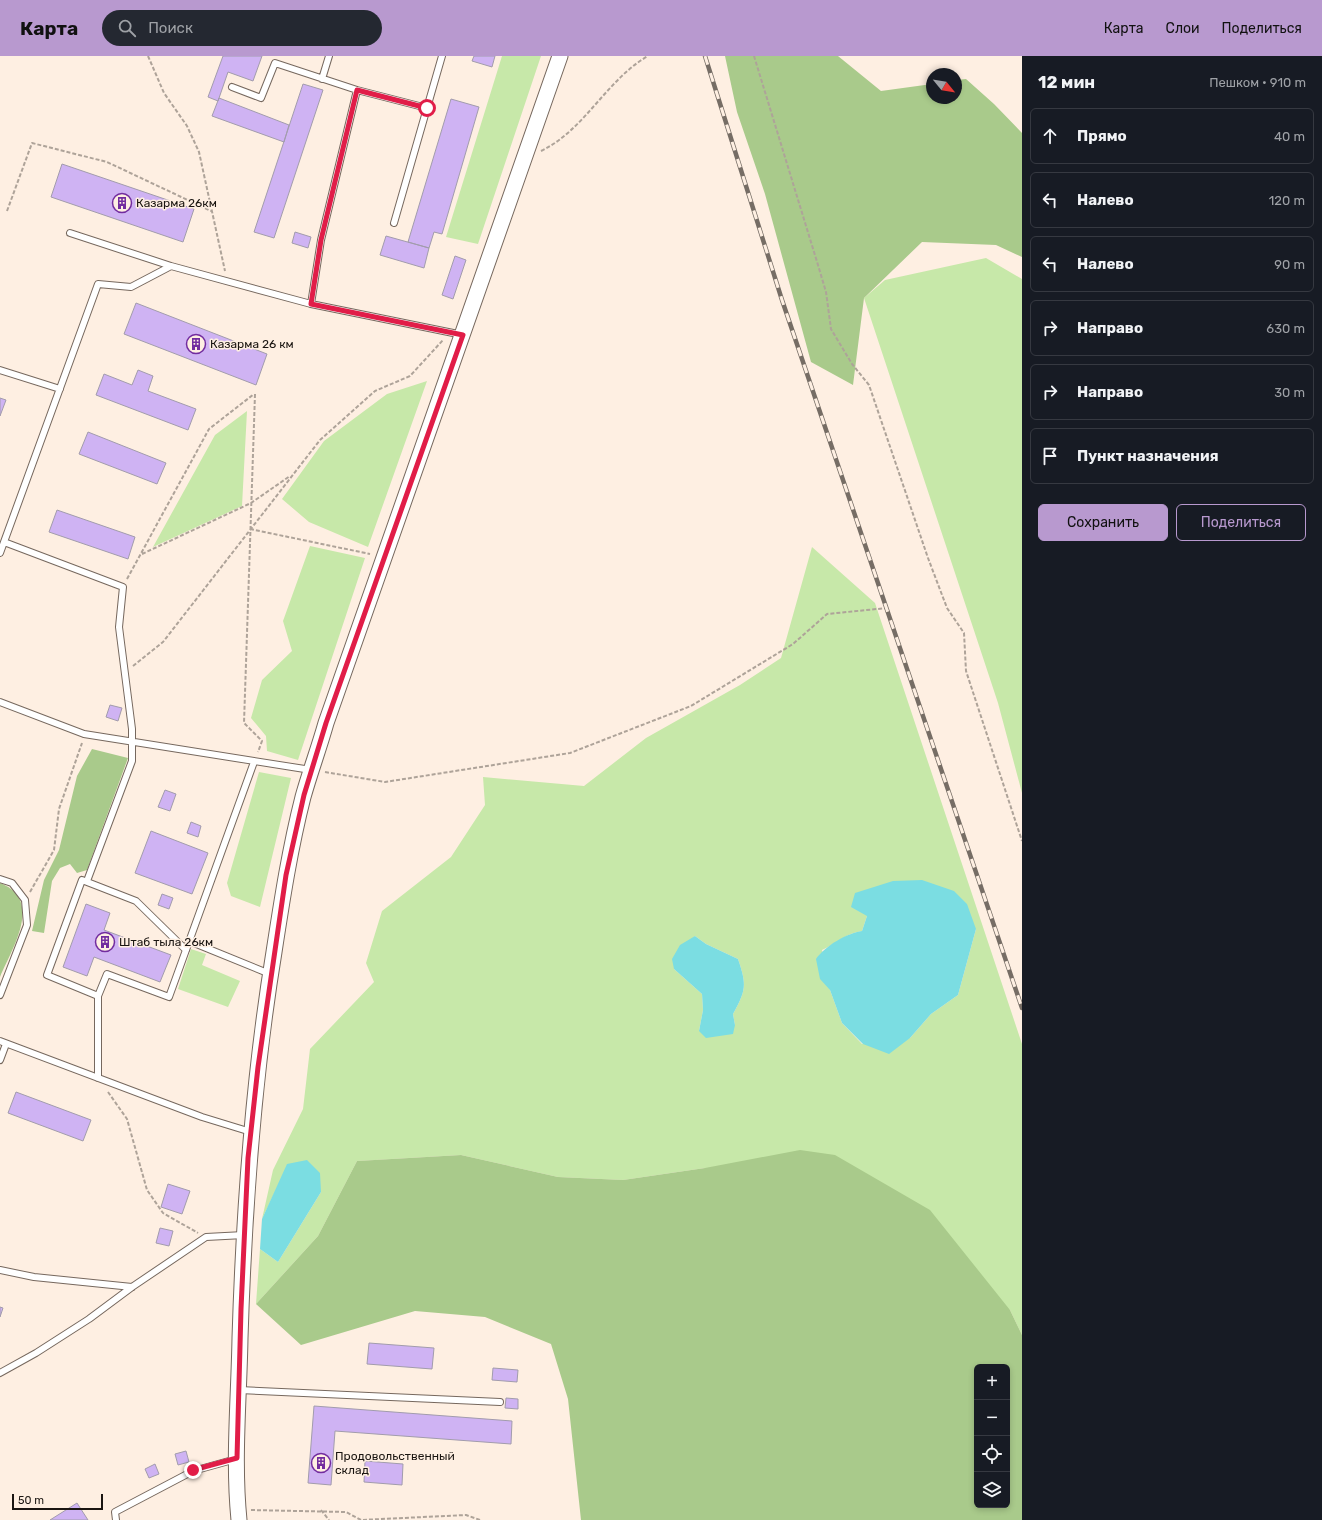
<!DOCTYPE html>
<html lang="ru">
<head>
<meta charset="utf-8">
<style>
  body { margin:0; font-family:Rubik,sans-serif; background:#242831; color:#f1f3f6 }
  .controls { position:absolute; right:12px; bottom:12px; display:grid; overflow:hidden; border-radius:6px; box-shadow:0 2px 6px #0003 }
  .controls button { width:36px; height:36px; display:grid; place-items:center; padding:0; border:0; border-bottom:1px solid #363941; background:#171b24; color:#f1f3f6; font:20px sans-serif }
  .compass { position:absolute; left:926px; top:12px; width:36px; height:36px; border-radius:50%; background:#171b24; box-shadow:0 2px 6px #0003; rotate:120deg }
  .scale { position:absolute; left:12px; bottom:10px; width:91px; box-sizing:border-box; padding-left:4px; border:2px solid #1a1511; border-top:0; font-size:11px; line-height:14px; white-space:nowrap; color:#1a1511; -webkit-text-stroke:3px #feefe2; paint-order:stroke }
  .stop { position:absolute; width:12px; height:12px; margin:-9px; border:3px solid #e11d48; border-radius:50%; background:#fff }
  .stop.end { background:#e11d48; border-color:#fff; box-shadow:0 1px 4px #0008 }
  .list { margin:0; padding:0; list-style:none }
  h2 { display:flex; justify-content:space-between; align-items:center; height:52px; margin:0; padding:0 16px; font-size:17px }
  h2 small { font-size:13px; font-weight:400; color:#9ea1a6 }
  .list li { display:grid; grid-template-columns:26px 1fr auto; gap:12px; align-items:center; box-sizing:border-box; height:56px; margin:0 8px 8px; padding:0 8px; border:1px solid #363941; border-radius:6px }
  .list b { display:block; font-size:15px; white-space:nowrap }
  .list em { font-size:13px; font-style:normal; color:#9ea1a6 }
  .actions { display:flex; gap:8px; padding:12px 16px }
  .actions a { flex:1; padding:9px 0; border:1px solid #b899cf; border-radius:6px; text-align:center; font-size:14px; color:#b899cf }
  .actions .main { background:#b899cf; color:#111 }
  .icon { flex:none; width:22px; height:22px; fill:none; stroke:currentColor; stroke-width:2; stroke-linecap:round; stroke-linejoin:round }
  .map { position:relative; flex:none; width:1022px; height:1464px; overflow:hidden }
  header { display:flex; align-items:center; gap:24px; box-sizing:border-box; height:56px; padding:0 20px; background:#b899cf; color:#111 }
  header strong { font-size:19px }
  nav { display:flex; gap:22px; margin-inline-start:auto; font-size:14px }
  .search { width:280px; height:36px; background:#242831; display:flex; align-items:center; gap:10px; box-sizing:border-box; padding:0 14px; border-radius:22px; color:#9ea1a6; font-size:15px }
  main { display:flex }
  aside { flex:1; background:#171b24 }
  .map>svg:first-child { display:block }
  .green { fill:#c7e8a9; fill-rule:evenodd }
  .forest { fill:#a9ca8b; fill-rule:evenodd }
  .water { fill:#7bdde2 }
  .building { fill:#cfb3f3; stroke:#a29cac }
  .lines { fill:none; stroke-linecap:round; stroke-linejoin:round }
  .service-casing { stroke:#76685e; stroke-width:8 }
  .tertiary-casing { stroke:#76685e; stroke-width:17 }
  .path { stroke:#aea399; stroke-width:2; stroke-dasharray:4 2; stroke-linecap:butt }
  .service { stroke:#fff; stroke-width:6 }
  .tertiary { stroke:#fff; stroke-width:15 }
  .rail-casing { stroke:#766d65; stroke-width:4.5 }
  .rail { stroke:#feefe2; stroke-width:3; stroke-dasharray:9; stroke-linecap:butt }
  .route { stroke:#e11d48; stroke-width:5 }
  .labels { text-anchor:middle; dominant-baseline:central; stroke-width:3; stroke-linejoin:round; paint-order:stroke }
  .poi-label { font-size:12px; fill:#1a1511; stroke:#feefe2; text-anchor:start }
</style>
</head>
<body>
<header>
<strong>Карта</strong>
<div class="search"><svg class="icon" aria-label="search" viewBox="0 0 24 24"><circle cx="10" cy="10" r="6"/><path d="M15 15l6 6"/></svg>Поиск</div>
<nav><a>Карта</a><a>Слои</a><a>Поделиться</a></nav>
</header>
<main>
<div class="map">
<svg width="1022" height="1464" viewBox="0 0 1022 1464">
  <rect width="100%" height="100%" fill="#feefe2"/>
  <!-- green -->
  <path class="green" d="M502,0H541L478,188L446,181Z
    M986,202L1022,223V737L998,647L864,242L885,224Z
    M427,325L368,491L309,466L282,443L324,385L387,338Z
    M247,355L242,450L153,491L215,379Z
    M310,490L365,502L298,704L267,695L266,680L251,662L262,624L292,595L283,565Z
    M812,491L875,547L1022,988V1279L1010,1254L705,1112L623,1124L558,1121L461,1099L357,1105L318,1180L256,1248L260,1193L278,1206L321,1136L281,1123L262,1163L273,1114L303,1053L310,993L374,926L366,907L382,855L451,801L485,749L483,721L584,730L646,682L740,629L781,602ZM867,860L976,873L958,939L931,958L910,982L862,988L842,967L830,934L822,894C836,888 846,877 862,875ZM695,880L706,888L738,903C747,929 746,934 733,958L735,969L699,975L703,954L702,938L674,913Z
    M259,716L291,722L260,851L231,840L227,827Z
    M191,893L206,898L202,909L240,925L228,951L178,933Z"/>
  <!-- forest -->
  <path class="forest" d="M725,0H838L881,35L932,28V42H956V24L966,23L994,48L1022,77V201L996,189L922,186L864,242L853,329L811,306L765,138L737,56Z
    M92,693L128,702L87,814L77,817L70,808L60,812L52,825L44,877L32,875L44,824L59,794L77,720Z
    M0,827C44,844 12,892 0,921Z
    M800,1094L835,1099L930,1154L1010,1254L1022,1279V1464H581L568,1343L551,1288L485,1261L415,1255L301,1289L256,1248L318,1180L357,1105L461,1099L558,1121L623,1124L705,1112ZM977,1311H1007V1449H977Z"/>
  <!-- water -->
  <path class="water" d="M922,824L954,835L967,848L976,873L958,939L931,958L910,982L889,998L863,988L842,967L830,934L820,923L816,903C825,890 847,877 862,875L867,860L851,851L855,837L893,825Z
    M695,880L706,888L738,903C747,929 746,934 733,958L735,969L733,978L706,982L699,975L703,954L702,938L674,913L672,903L680,889Z
    M307,1104L320,1117L321,1136L278,1206L260,1193L262,1163L287,1108Z"/>
  <!-- building -->
  <path class="building" d="M223,0H262L253,25L228,16L218,45L208,41Z
    M474,0H495L492,11L472,5Z
    M303,28L323,34L274,182L254,176Z
    M219,42L289,69L284,86L212,60Z
    M451,43L479,51L442,178L434,176L429,192L408,186Z
    M62,108L194,153L183,186L51,141Z
    M295,176L311,181L308,192L292,187Z
    M386,180L429,192L424,212L380,199Z
    M455,200L466,204L453,243L442,239Z
    M136,247L267,298L256,329L124,278Z
    M138,314L153,320L148,335L196,353L188,374L96,339L104,318L132,329Z
    M0,342L6,344L0,360Z
    M88,376L166,407L157,428L79,398Z
    M57,454L135,481L128,503L49,476Z
    M110,649L122,652L118,665L106,661Z
    M165,734L176,738L170,755L158,751Z
    M191,766L201,770L198,781L187,777Z
    M151,775L208,797L192,838L135,817Z
    M162,838L173,842L169,853L158,849Z
    M86,848L110,857L104,874L171,899L160,926L94,901L87,920L63,911Z
    M16,1036L91,1064L83,1085L8,1057Z
    M168,1128L190,1135L182,1158L161,1151Z
    M160,1172L173,1175L169,1190L156,1187Z
    M0,1251L3,1252L0,1261Z
    M369,1287L434,1292L432,1313L367,1308Z
    M493,1312L518,1314L517,1326L492,1324Z
    M506,1342L518,1343V1353L505,1352Z
    M314,1350L512,1365L511,1388L335,1375L331,1429L308,1427Z
    M186,1395L189,1406L178,1409L175,1398Z
    M365,1405L403,1408L402,1429L364,1426Z
    M155,1408L159,1418L149,1422L145,1413Z
    M77,1447L88,1464H50Z"/>
  <g class="lines">
    <defs>
      <path id="service" d="M322,23L329,0
        M232,31L261,42L275,7L357,34
        M394,167L427,52
        M70,177L171,210
        M311,248L321,184L357,34L427,52L442,0
        M0,314L60,333
        M4,486L123,531L119,571L132,673V705L87,825
        M0,497L98,228L131,231L171,210L311,248L463,279
        M0,646L84,678L311,714
        M0,823L12,827L25,844L27,869L0,939
        M189,885L270,918
        M98,940L107,918L169,941L254,706
        M0,985L202,1061L251,1076
        M0,1004L6,988
        M98,1022V940L47,919L82,824L136,845L186,894
        M0,1214L34,1221L132,1231
        M0,1317L36,1297L89,1263L132,1231L206,1181L244,1179
        M239,1334L500,1346
        M116,1464L115,1456L193,1415L236,1403"/>
      <path id="tertiary" d="M239,1464C233,1404 239,1342 240,1282C244,1152 253,1024 274,896C282,844 290,792 303,741C310,716 319,692 326,667L560,0"/>
    </defs>
    <!-- service casing -->
    <use href="#service" class="service-casing"/>
    <!-- tertiary casing -->
    <use href="#tertiary" class="tertiary-casing"/>
    <!-- path -->
    <path class="path" d="M148,0L164,37L187,70L199,96L225,215
      M754,0L818,209L826,236L831,273L852,308L869,329L928,502L947,552L964,577L966,615L1022,785
      M541,95C585,74 606,24 648,0
      M7,155L32,87L107,106L211,155
      M255,338L244,667L262,685L258,696
      M250,473L370,498
      M142,498L251,447L290,420
      M127,523L209,373L254,338
      M133,610L163,586L320,384L375,335L410,320L443,284
      M325,716L385,726L570,697L691,650L793,588L827,558L887,552
      M30,836L54,794L59,753L82,687
      M108,1036L127,1063L147,1134L163,1157L198,1177
      M251,1454L346,1456L361,1464L466,1459L480,1464
      M321,1454L329,1464"/>
    <!-- service -->
    <use href="#service" class="service"/>
    <!-- tertiary -->
    <use href="#tertiary" class="tertiary"/>
    <defs>
      <path id="rail" d="M705,0L782,244L1022,952"/>
    </defs>
    <!-- rail casing -->
    <use href="#rail" class="rail-casing"/>
    <!-- rail -->
    <use href="#rail" class="rail"/>
  </g>
  <g class="lines">
    <!-- route -->
    <path class="route" d="M193,1414L237,1402L241,1253L248,1102L258,1011L286,819L304,739L326,667L463,279L311,248L321,184L357,34L427,52"/>
  </g>
  <!-- icons -->
  <defs>
    <symbol id="building-ring" viewBox="-11 -11 22 22"><circle r="9.5" fill="#feefe2" stroke="#722c9f" stroke-width="1.5"/><path d="M-4-6H4V6H1V3H-1V6H-4ZM-2.5-4.3h1.7v1.8h-1.7ZM.8-4.3h1.7v1.8H.8ZM-2.5-1h1.7V.8h-1.7ZM.8-1h1.7V.8H.8Z" fill="#722c9f"/></symbol>
  </defs>
  <g fill-rule="evenodd">
    <use href="#building-ring" x="111" y="136" width="22" height="22"/>
    <use href="#building-ring" x="185" y="277" width="22" height="22"/>
    <use href="#building-ring" x="94" y="875" width="22" height="22"/>
    <use href="#building-ring" x="310" y="1396" width="22" height="22"/>
  </g>
  <g class="labels">
    <!-- poi labels -->
    <g class="poi-label">
      <text x="136" y="147">Казарма 26км</text>
      <text x="210" y="288">Казарма 26 км</text>
      <text x="119" y="886">Штаб тыла 26км</text>
      <text x="335" y="1400">Продовольственный<tspan x="335" dy="14">склад</tspan></text>
    </g>
  </g>
</svg>
<div class="controls">
<button>+</button>
<button>−</button>
<button><svg class="icon" aria-label="locate" viewBox="0 0 24 24"><circle cx="12" cy="12" r="6"/><path d="M12 2v4M12 18v4M2 12h4M18 12h4"/></svg></button>
<button><svg class="icon" aria-label="layers" viewBox="0 0 24 24"><path d="M12 4l9 5-9 5-9-5zM3 14l9 5 9-5"/></svg></button>
</div>
<svg class="compass" viewBox="-18 -18 36 36"><path d="M0-13l5 13h-10z" fill="#e53935"/><path d="M0 13l5-13h-10z" fill="#9ea1a6"/></svg>
<div class="scale">50 m</div>
<div class="stop" style="left:427px;top:52px"></div>
<div class="stop end" style="left:193px;top:1414px"></div>
</div>
<aside>
<h2>12 мин<small>Пешком · 910 m</small></h2>
<ul class="list">
<li><svg class="icon" aria-label="ahead" viewBox="0 0 24 24"><path d="M12 20V5M6 11l6-6 6 6"/></svg><div><b>Прямо</b></div><em>40 m</em></li>
<li><svg class="icon" aria-label="left" viewBox="0 0 24 24"><path d="M17 20v-9H6M10 6l-5 5 5 5"/></svg><div><b>Налево</b></div><em>120 m</em></li>
<li><svg class="icon" aria-label="left" viewBox="0 0 24 24"><path d="M17 20v-9H6M10 6l-5 5 5 5"/></svg><div><b>Налево</b></div><em>90 m</em></li>
<li><svg class="icon" aria-label="right" viewBox="0 0 24 24"><path d="M7 20v-9h11M14 6l5 5-5 5"/></svg><div><b>Направо</b></div><em>630 m</em></li>
<li><svg class="icon" aria-label="right" viewBox="0 0 24 24"><path d="M7 20v-9h11M14 6l5 5-5 5"/></svg><div><b>Направо</b></div><em>30 m</em></li>
<li><svg class="icon" aria-label="arrive" viewBox="0 0 24 24"><path d="M6 21V4h12l-3 4 3 4H6"/></svg><div><b>Пункт назначения</b></div></li>
</ul>
<div class="actions"><a class="main">Сохранить</a><a>Поделиться</a></div>
</aside>
</main>
</body>
</html>
